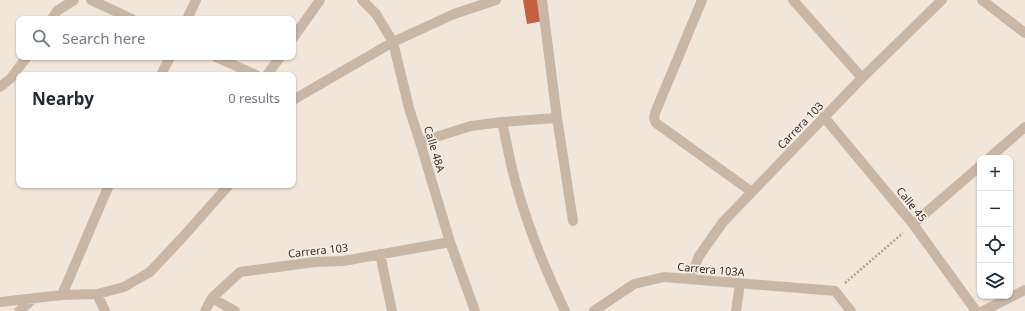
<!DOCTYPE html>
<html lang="en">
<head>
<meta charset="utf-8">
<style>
  body { margin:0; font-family:"Noto Sans",sans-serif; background:#f6f6f7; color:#1f2937 }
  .controls { position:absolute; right:12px; bottom:12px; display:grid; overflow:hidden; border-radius:8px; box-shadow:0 1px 3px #0004 }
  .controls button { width:36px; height:36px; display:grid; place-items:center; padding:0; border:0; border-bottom:1px solid #e0e1e3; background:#fff; color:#1f2937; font:20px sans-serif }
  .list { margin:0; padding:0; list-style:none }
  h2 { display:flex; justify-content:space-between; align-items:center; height:52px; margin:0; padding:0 16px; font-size:17px }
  h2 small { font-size:13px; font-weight:400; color:#747a83 }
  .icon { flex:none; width:22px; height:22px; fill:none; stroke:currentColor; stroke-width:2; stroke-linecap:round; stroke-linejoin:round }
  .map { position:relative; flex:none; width:1025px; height:311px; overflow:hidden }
  .search { position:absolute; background:#fff; box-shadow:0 1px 3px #0004; left:16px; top:16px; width:280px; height:44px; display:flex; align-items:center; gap:10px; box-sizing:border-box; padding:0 14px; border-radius:8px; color:#747a83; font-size:15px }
  .panel { position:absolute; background:#fff; box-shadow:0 1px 3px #0004; left:16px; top:72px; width:280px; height:116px; border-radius:8px }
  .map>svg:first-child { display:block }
  .building { fill:#c95f41 }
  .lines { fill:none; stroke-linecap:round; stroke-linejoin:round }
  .path { stroke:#b69f90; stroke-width:2.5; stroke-dasharray:2 2; stroke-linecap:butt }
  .minor { stroke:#cab6a5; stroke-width:10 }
  .labels { text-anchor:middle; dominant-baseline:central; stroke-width:3; stroke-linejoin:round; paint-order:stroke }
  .street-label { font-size:11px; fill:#362b27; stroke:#faf0e6 }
</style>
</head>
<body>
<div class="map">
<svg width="1025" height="311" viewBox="0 0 1025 311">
  <rect width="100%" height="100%" fill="#f2e6da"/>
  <!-- building -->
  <path class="building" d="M523,0H539L543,21L527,24Z"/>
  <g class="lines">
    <!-- path -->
    <path class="path" d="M845,283L903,233"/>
    <!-- minor -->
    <path class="minor" d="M91,0L132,19
      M362,0L376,14L393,42L409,108L420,142L450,242L475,311
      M542,0L557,118L573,221
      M702,0L655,113L654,118L656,123L752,192
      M793,0L862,78
      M982,0L1025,33
      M52,19L57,11L74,0
      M187,19L196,0
      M293,38L320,0
      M216,57L256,75
      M161,75L170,57
      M267,75L280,57
      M0,87L11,78L27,57
      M293,100L393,42L454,14L496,0
      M824,117L913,224L976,311
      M502,122C507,144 511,168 518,191C530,232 546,272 565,311
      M420,142L471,126L502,122L557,118
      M989,158L1025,127
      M913,224L980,166
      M380,254L392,311
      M690,279L699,256L723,222L862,78L942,0
      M97,294L105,311
      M62,295L109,185
      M212,298L235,311
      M0,302L62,295L97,294L124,287L150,272L181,239L229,185
      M19,311L34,298
      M205,311L212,298L240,272L315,262L343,261L450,242
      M594,311L634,284L664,277L835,291L851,311
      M736,311L740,284
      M983,311L1025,290"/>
  </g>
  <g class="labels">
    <!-- street labels -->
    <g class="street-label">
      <text transform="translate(800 125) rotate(-46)">Carrera 103</text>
      <text transform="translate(435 149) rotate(73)">Calle 48A</text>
      <text transform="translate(912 204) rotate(51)">Calle 45</text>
      <text transform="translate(318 250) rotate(-6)">Carrera 103</text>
      <text transform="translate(711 269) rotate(5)">Carrera 103A</text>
    </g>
  </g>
</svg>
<div class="controls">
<button>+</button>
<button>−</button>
<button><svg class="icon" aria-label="locate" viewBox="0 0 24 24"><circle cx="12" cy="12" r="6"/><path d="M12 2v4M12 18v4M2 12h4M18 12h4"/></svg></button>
<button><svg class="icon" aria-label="layers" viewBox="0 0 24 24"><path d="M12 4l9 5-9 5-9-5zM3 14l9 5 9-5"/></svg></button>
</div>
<div class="search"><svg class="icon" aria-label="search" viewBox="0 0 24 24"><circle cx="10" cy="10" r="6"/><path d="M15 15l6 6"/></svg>Search here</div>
<section class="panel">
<h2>Nearby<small>0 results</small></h2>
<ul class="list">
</ul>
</section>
</div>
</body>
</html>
